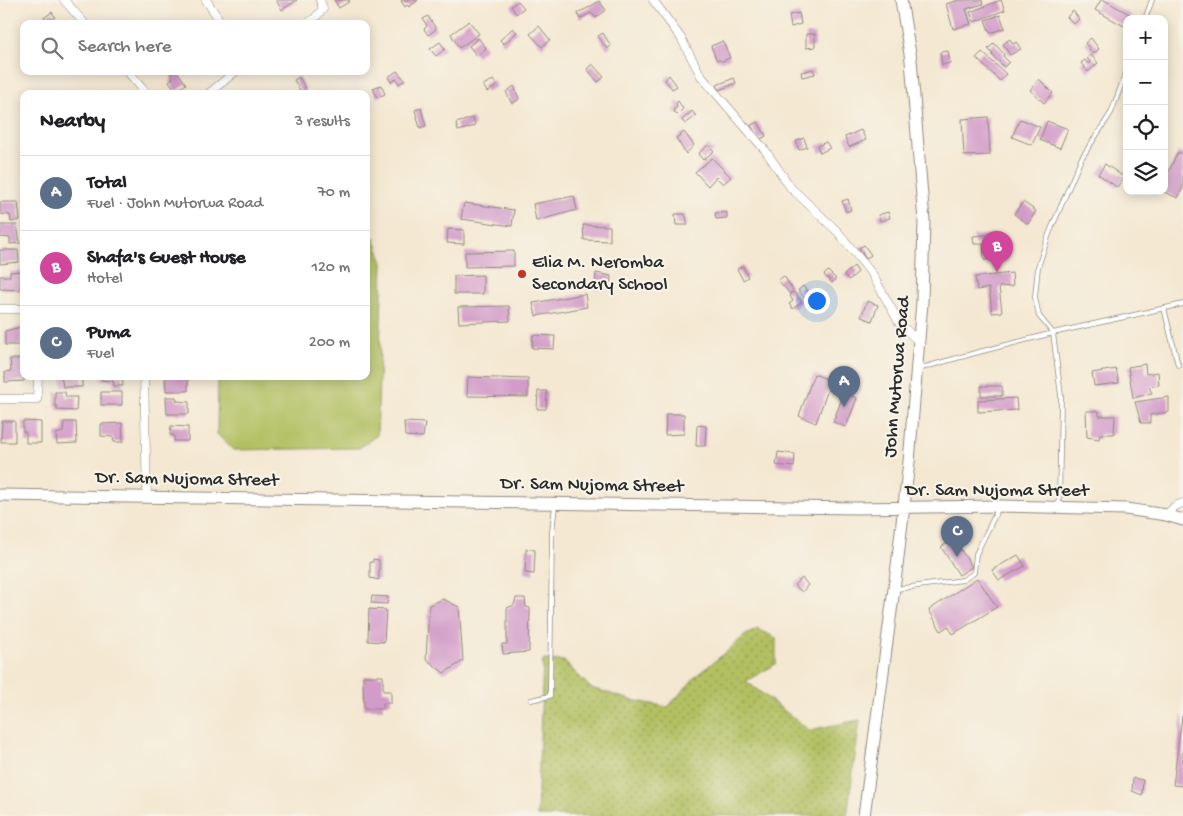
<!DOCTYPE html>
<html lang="en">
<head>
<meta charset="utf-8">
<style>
  body { margin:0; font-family:"Gochi Hand",sans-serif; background:#f2f2f2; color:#202124 }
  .controls { position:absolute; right:15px; top:15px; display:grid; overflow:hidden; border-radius:10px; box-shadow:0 2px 12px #0003 }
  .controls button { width:45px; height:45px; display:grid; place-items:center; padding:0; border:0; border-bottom:1px solid #e0e0e0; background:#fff; color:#202124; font:25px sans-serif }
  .you { position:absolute; left:816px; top:300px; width:18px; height:18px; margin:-12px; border:4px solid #fff; border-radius:50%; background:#1a73e8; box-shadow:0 0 0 8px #1a73e833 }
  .badge { display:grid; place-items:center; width:32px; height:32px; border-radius:50%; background:#2563eb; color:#fff; font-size:16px; font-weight:700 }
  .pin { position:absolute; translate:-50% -41px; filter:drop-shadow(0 1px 2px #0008) }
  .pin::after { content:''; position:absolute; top:26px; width:18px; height:15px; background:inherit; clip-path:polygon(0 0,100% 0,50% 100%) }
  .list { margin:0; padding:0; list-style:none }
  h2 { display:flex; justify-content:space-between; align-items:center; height:65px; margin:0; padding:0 20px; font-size:21px }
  h2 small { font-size:16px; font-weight:400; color:#757577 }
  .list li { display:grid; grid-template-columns:32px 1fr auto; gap:15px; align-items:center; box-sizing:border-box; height:75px; padding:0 20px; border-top:1px solid #e0e0e0 }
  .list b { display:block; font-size:19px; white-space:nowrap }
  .list p { margin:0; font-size:16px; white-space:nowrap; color:#757577 }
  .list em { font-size:16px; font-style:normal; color:#757577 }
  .icon { flex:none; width:28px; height:28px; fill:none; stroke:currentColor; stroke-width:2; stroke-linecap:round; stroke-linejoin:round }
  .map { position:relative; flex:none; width:1183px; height:816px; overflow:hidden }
  .search { position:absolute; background:#fff; box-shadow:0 2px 12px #0003; left:20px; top:20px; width:350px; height:55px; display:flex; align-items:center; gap:12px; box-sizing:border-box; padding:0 18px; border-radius:10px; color:#757577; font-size:19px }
  .panel { position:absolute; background:#fff; box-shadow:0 2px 12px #0003; left:20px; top:90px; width:350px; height:290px; border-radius:10px }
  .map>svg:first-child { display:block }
  .green { fill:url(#green-dots); stroke:#6e7646 }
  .pitch { fill:#b2c062; stroke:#6e7646 }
  .building { fill:#d29bc9 }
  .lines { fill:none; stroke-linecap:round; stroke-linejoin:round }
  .lane-casing { stroke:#908a7e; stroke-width:5.5 }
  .street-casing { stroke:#908a7e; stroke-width:9 }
  .secondary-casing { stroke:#908a7e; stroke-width:13 }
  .lane { stroke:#fff; stroke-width:4 }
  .street { stroke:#fff; stroke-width:8 }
  .secondary { stroke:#fff; stroke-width:11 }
  .poi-dot { fill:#c8321e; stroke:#f7f3e8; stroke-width:2 }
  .labels { text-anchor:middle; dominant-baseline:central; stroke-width:4.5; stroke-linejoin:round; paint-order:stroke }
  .poi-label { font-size:19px; fill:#2b2b2b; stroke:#f7f3e8; text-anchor:start }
  .street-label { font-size:19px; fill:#2b2b2b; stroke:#f7f3e8 }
</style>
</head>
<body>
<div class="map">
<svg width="1183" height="816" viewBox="0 0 1183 816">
  <defs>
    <pattern id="green-dots" width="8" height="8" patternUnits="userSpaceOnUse" patternTransform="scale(1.25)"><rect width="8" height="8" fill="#b2c062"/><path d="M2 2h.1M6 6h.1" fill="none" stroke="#919c51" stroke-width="1.8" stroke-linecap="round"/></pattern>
  </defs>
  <rect width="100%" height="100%" fill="#f7f3e8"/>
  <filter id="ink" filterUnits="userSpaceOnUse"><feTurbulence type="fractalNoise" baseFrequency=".02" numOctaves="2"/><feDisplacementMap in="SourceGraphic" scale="10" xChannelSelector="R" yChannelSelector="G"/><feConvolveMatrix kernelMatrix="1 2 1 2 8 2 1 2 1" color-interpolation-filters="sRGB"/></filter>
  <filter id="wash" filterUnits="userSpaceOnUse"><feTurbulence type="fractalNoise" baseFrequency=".0096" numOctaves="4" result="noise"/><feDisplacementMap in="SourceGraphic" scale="20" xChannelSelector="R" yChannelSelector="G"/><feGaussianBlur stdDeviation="1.12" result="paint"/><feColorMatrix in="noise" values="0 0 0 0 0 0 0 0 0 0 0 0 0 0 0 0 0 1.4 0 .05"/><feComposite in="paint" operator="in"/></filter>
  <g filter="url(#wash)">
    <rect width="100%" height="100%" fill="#f4e8d2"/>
    <!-- green -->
    <path class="green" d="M758,629L776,638V664L746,681L809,730L860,720L847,816H537L543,660L564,661L591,688L631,700L668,707L698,674L724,654L744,636Z"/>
    <!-- pitch -->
    <path class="pitch" d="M366,235L374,238L383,263L377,435L359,448L233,450L217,434L218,376H366Z"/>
    <g id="blocks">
      <!-- building -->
      <path class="building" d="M276,0H297L282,10Z
        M334,0H349L350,1L339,8Z
        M402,0H418L409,7L407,5L405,7L401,1Z
        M959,0H982L983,4L966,9L971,24L953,29L946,4Z
        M1001,0L1005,10L974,22L970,12Z
        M1101,0H1104L1131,15L1129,19H1127L1124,26L1095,10Z
        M518,1L524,8L516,14L511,6Z
        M599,1L606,10L596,18L591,13L580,19L577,13L588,8Z
        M1073,11L1079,19L1074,24L1067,17Z
        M52,12L55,17L47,24H36Z
        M799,13L801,24L791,27L789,15Z
        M1000,15L1005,28L990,33L985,20Z
        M428,16L436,29L428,35L424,29L427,26L423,19Z
        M469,21L479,34L459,48L451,34Z
        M539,26L550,40L542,47L530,34Z
        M513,28L517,32L504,44L500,40Z
        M603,33L611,46L607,49L598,36Z
        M806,34H815V47L806,48Z
        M478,38L486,48L477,56L469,46Z
        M1091,38L1099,49L1093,54L1085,43Z
        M1010,39L1013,44L1016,42L1021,49L1010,55L1003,44Z
        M723,41L730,58L722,61L716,59L711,46Z
        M440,42L445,49L436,56L430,49Z
        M994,43L1004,54L1003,56L1009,62L1004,67L992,55L993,54L988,49Z
        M948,51L950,63L942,65L940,52Z
        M982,52L1006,74L1000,81L976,58Z
        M1091,55L1098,63L1088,72L1081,63L1085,60L1088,64L1090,62L1087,58Z
        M592,64L604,77L598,82L587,69Z
        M813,69L815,74L802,77L801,72Z
        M174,71H177L186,84L176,91L169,81L173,78L170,74Z
        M397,71L405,80L399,84L396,79L391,82L388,77Z
        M669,75L677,86L672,89L665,80Z
        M299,77L306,89L301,92L294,80Z
        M734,78L736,83L719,90L717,85Z
        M1039,79L1053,93L1044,103L1030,90Z
        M493,80L497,86L487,92L483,85Z
        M381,85L385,94L377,98L373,88Z
        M514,86L519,99L512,104L506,92Z
        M678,101L683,109L677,115L673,110L677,107L676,103Z
        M421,108L426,126L420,128L415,110Z
        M692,111L696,116L685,124L682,120Z
        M988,117L990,155L964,156L962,119Z
        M473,118L475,126L458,131L456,123Z
        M1020,119L1040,127L1032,145L1012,137Z
        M1047,121L1068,129L1060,148L1040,140Z
        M758,122L766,136L759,140L751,125Z
        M861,130L866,140L849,147L845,137Z
        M684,132L694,145L686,154L676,138Z
        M804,138L807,147L799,150L796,141Z
        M826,142L830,148L820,153L817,146Z
        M708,145L714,151L703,160L698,154Z
        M1178,152L1183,154V188L1178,198L1164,192V181Z
        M712,158L731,177L723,184L716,177L708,186L695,172Z
        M1105,164L1124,177L1117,187L1098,174Z
        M574,196L577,210L536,221L533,204Z
        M848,199L851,210L846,212L842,201Z
        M0,202H18L20,220L11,222L10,215L0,214Z
        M1023,202L1036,211L1028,224L1014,214Z
        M464,203L514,210L512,226L461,219Z
        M727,212V218L716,219L715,213Z
        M888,212L890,218L880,221L878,215Z
        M675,214H685L688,225H676Z
        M0,225H17L20,243L10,244V238L0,237Z
        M583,225L610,226V241L584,240Z
        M448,229L464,230V244L447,243Z
        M1000,234L1002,259L984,260L983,244H974L973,236Z
        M864,245L871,255L866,259L859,248Z
        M0,250H18L19,262L0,264Z
        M514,251V266L465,267V252Z
        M743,266L748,277L743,280L737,269Z
        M854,266L858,272L849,280L844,275Z
        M21,271L20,290L0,289V276H10V272Z
        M828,271L836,279L832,283L824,275Z
        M596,273L611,276L610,289L595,290Z
        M1012,273L1013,286L999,287L1002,312L992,313L989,288L977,290L975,277Z
        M483,275V294H454V276Z
        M784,276L793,290L790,294L778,280Z
        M803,286L813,298L808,302L798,290Z
        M794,292L802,302L793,309L789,304L793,301L790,296Z
        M585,294L587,307L536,316L533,303Z
        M867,301L878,305L872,321L861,317Z
        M509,306L510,321L459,323L458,307Z
        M21,327V345H5V331Z
        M533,335L555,336L554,349L532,348Z
        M10,359H23L24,381L5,382V372L11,371Z
        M1145,364L1146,374L1158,372L1159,385L1149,387L1152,393L1133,398L1128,367Z
        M1116,369L1119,383L1094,386L1092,373Z
        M814,374L831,381L816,423L799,416Z
        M61,376H82V387H63Z
        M101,376H122L123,386H114L113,381L101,380Z
        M165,376L188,378V391H166Z
        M468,377L528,379V397L467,396Z
        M981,386H1002V396H981Z
        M538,391H547L546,409H537Z
        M55,392H65L66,397H77L76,411L57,410V406H55Z
        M101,392H122V405H101Z
        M844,393L857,398L846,427L833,422Z
        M166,397H176L177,401L189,402V414H167Z
        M1169,397V412L1150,415V423H1141L1135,402Z
        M1016,398L1017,410L978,412V400Z
        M1086,411H1099V416H1115L1114,434H1100L1099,439L1087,437Z
        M666,414H684V434L665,435Z
        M2,421H15V442H1Z
        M23,421L41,422V443H26V432H23Z
        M64,422H76L77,443L57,444L56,434L63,432Z
        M404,422L425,423L423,437L405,436Z
        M122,423L123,442H114L113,437L101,436V424Z
        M697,425L706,426L705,446H696Z
        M171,426L188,427V441H174V435H170Z
        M778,452L795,454L794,467L776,465Z
        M954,539L972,567L959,575L941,547Z
        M526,549L535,550L534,574L525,573Z
        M1018,555L1025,566L999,580L992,570Z
        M373,559L379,560V580L370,578V562H373Z
        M802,578L808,585L802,592L794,585Z
        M977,578L997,607L953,634L948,626L941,631L929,610Z
        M372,596L388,597L387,604L371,603Z
        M516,598H525L526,607L530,608L529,652L503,654L502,644H507V608L514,605Z
        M443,599L459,607L463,661L444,673L426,659L429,605Z
        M369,609L386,610L384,642L368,641Z
        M363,676H383V691H391V703H383V709H364Z
        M1182,716H1183V786L1173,785Z
        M1133,778L1143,780L1142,795L1132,791Z"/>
    </g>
  </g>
  <g filter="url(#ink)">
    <use href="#blocks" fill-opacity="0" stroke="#908a7e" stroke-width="1"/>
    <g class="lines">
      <defs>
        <path id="lane" d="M1145,19L1152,0
          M1164,308L1178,365
          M918,369L975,353L1053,333L1183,304
          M1059,506L1061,396L1053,333L1039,316L1035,297L1038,267L1049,234L1081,159L1111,113L1127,70
          M896,589L963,580L974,573L976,554L998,509
          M531,700L550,696L552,532L555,505"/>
        <path id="street" d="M64,0L85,24
          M206,0L222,24
          M653,0L681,38L701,76L765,150L791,188L837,231L872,274L900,324L920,343
          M306,24L314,19L323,9L320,0
          M127,71L147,94
          M208,94L236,71
          M0,309H24
          M144,376L147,497
          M0,399H37L38,376
          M1166,515L1175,506L1183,503"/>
        <path id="secondary" d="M0,495L856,508L1000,506L1126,509L1166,515L1183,520
          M864,816L897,566L909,462L922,302L924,221L911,60L901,0"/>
      </defs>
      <!-- lane casing -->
      <use href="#lane" class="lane-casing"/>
      <!-- street casing -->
      <use href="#street" class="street-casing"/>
      <!-- secondary casing -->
      <use href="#secondary" class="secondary-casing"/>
      <!-- lane -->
      <use href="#lane" class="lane"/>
      <!-- street -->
      <use href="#street" class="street"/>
      <!-- secondary -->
      <use href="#secondary" class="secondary"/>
    </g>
  </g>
  <!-- markers -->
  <circle class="poi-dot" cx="522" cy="274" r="5"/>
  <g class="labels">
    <!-- poi labels -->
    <g class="poi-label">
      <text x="532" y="263">Elia M. Neromba<tspan x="532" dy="22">Secondary School</tspan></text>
    </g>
    <!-- street labels -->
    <g class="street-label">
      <text transform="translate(898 377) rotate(-85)">John Mutorwa Road</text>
      <text transform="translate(187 480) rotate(1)">Dr. Sam Nujoma Street</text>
      <text transform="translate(592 486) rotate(1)">Dr. Sam Nujoma Street</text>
      <text x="997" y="491">Dr. Sam Nujoma Street</text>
    </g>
  </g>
</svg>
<div class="controls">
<button>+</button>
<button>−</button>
<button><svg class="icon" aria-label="locate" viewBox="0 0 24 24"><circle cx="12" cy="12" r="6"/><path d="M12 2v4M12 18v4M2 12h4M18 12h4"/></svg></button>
<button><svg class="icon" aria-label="layers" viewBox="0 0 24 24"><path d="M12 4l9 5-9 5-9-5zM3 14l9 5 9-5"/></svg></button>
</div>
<div class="you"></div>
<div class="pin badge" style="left:844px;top:407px;background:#5c6f8a">A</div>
<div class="pin badge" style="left:997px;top:272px;background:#d1479c">B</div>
<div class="pin badge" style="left:957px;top:557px;background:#5c6f8a">C</div>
<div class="search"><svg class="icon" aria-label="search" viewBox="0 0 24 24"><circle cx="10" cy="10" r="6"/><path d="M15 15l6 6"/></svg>Search here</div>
<section class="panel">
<h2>Nearby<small>3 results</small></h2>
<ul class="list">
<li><span class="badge" style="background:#5c6f8a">A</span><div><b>Total</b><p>Fuel · John Mutorwa Road</p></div><em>70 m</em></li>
<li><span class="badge" style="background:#d1479c">B</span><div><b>Shafa's Guest House</b><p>Hotel</p></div><em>120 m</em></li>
<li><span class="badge" style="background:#5c6f8a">C</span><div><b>Puma</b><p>Fuel</p></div><em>200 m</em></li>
</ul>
</section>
</div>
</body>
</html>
